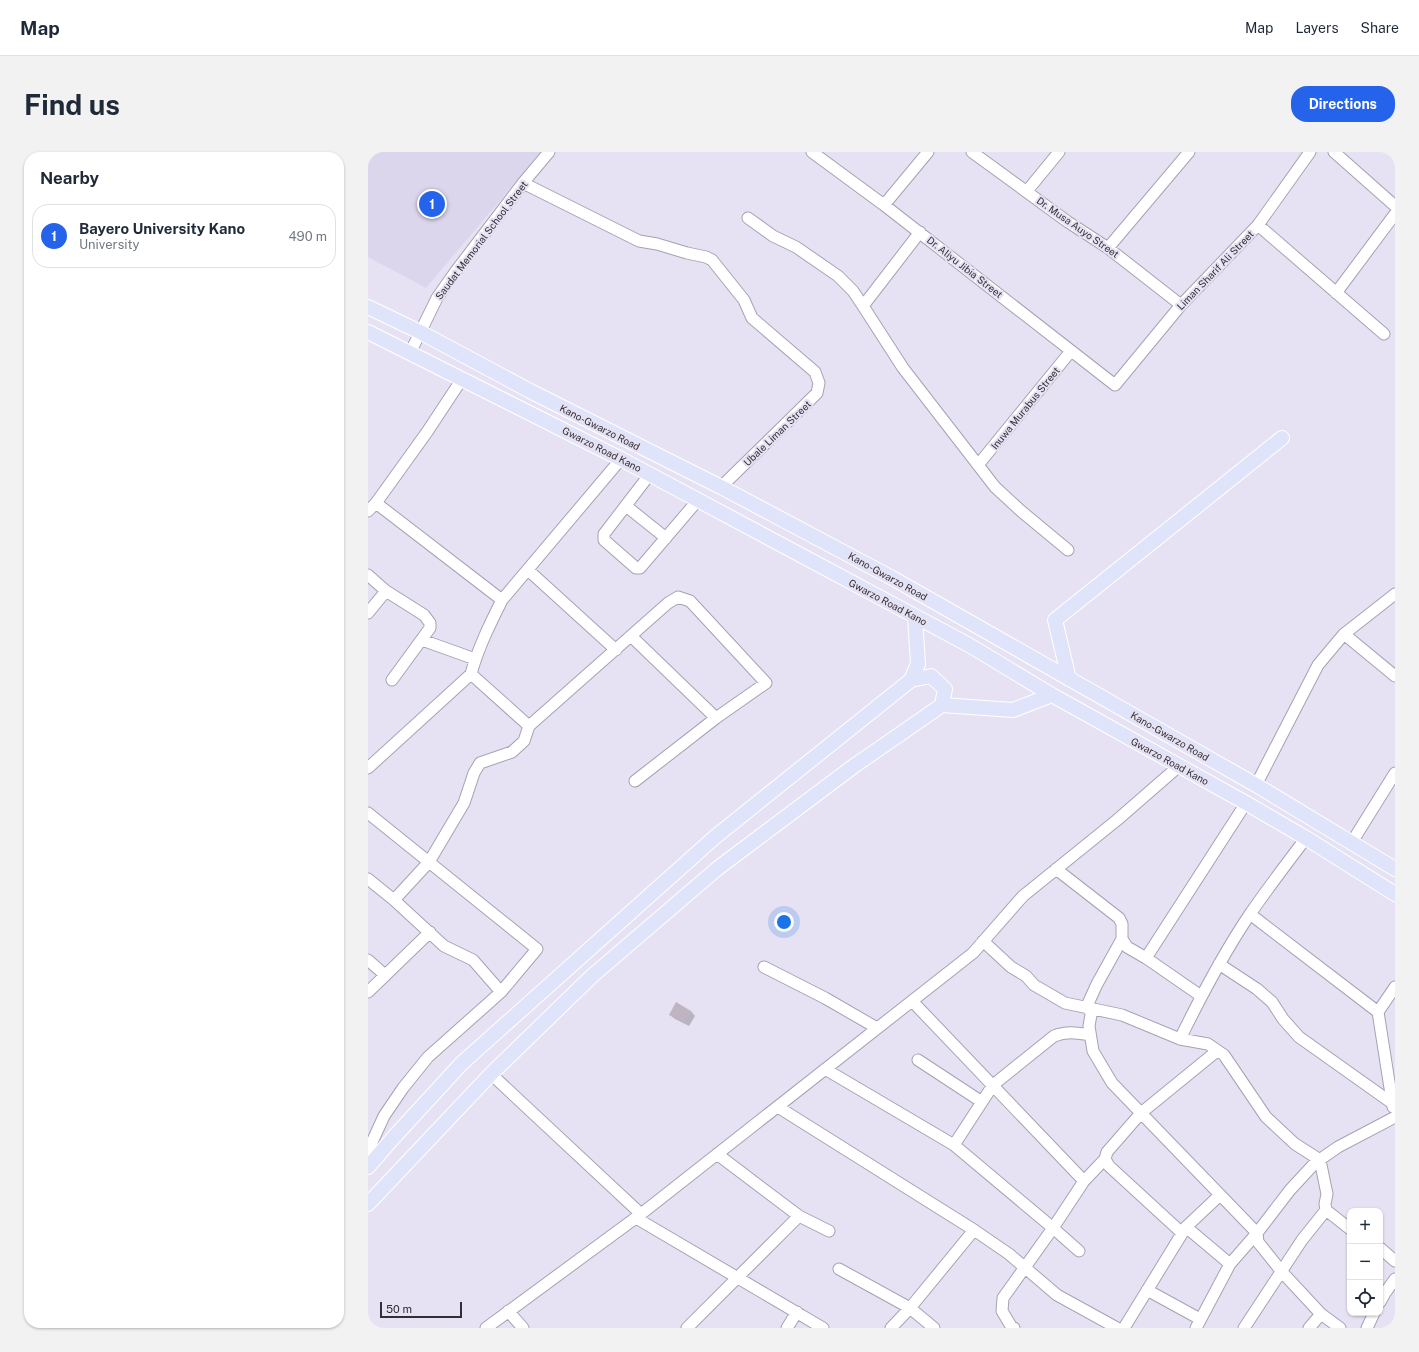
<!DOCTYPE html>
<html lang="en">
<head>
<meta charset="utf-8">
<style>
  body { margin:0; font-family:"Public Sans",sans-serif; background:#f2f2f3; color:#1f2937 }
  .controls { position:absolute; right:12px; bottom:12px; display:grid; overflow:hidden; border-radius:8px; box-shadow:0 1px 3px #0004 }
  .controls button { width:36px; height:36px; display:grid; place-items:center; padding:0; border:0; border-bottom:1px solid #e0e1e3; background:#fff; color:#1f2937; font:20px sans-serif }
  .scale { position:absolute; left:12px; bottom:10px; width:82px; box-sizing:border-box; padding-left:4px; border:2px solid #312f35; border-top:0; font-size:11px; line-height:14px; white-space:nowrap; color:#312f35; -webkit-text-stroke:3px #e7e2f3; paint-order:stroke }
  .you { position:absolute; left:416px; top:770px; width:14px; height:14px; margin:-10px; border:3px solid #fff; border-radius:50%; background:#1a73e8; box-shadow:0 0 0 6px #1a73e833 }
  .badge { display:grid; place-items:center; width:26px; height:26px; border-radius:50%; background:#2563eb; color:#fff; font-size:13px; font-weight:700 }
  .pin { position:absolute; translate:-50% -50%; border:2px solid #fff; box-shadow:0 1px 4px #0006 }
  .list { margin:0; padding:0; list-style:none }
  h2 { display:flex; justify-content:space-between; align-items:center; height:52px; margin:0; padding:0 16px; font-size:17px }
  h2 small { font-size:13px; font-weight:400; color:#747a83 }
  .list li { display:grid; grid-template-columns:26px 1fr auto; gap:12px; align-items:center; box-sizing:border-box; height:64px; margin:0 8px 8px; padding:0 8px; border:1px solid #e0e1e3; border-radius:16px }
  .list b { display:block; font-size:15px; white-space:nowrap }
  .list p { margin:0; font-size:13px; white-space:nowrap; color:#747a83 }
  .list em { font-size:13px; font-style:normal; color:#747a83 }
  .icon { flex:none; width:22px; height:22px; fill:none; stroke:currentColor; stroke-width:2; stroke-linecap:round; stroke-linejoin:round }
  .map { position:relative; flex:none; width:1027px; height:1176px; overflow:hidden; border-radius:16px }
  header { display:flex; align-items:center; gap:24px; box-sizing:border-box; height:56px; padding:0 20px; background:#fff; border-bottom:1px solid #e0e1e3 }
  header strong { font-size:19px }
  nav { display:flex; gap:22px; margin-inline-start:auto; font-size:14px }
  .intro { display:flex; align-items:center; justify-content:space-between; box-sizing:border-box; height:96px; padding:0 24px }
  h1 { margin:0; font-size:28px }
  .button { padding:10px 18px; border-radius:16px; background:#2563eb; color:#fff; font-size:14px; font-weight:700 }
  main { display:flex; gap:24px; padding:0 24px }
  aside { flex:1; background:#fff; border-radius:16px; box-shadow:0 1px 3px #0004 }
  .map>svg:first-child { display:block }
  .built { fill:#dcd6ed }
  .shadow { fill:#0003 }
  .building { fill:#c0b4c2 }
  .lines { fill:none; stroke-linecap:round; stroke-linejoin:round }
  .minor-casing { stroke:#a6a2b2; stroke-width:13 }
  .major-casing { stroke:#fff; stroke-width:16 }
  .minor { stroke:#fff; stroke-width:11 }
  .major { stroke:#dfe4fb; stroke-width:14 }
  .labels { text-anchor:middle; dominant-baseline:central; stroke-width:4; stroke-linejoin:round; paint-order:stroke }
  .street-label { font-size:10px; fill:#312f35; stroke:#e7e2f3 }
</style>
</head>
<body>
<header>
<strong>Map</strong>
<nav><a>Map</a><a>Layers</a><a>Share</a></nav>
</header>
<div class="intro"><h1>Find us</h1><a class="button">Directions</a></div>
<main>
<aside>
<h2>Nearby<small></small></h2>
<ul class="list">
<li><span class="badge">1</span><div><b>Bayero University Kano</b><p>University</p></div><em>490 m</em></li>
</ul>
</aside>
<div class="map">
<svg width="1027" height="1176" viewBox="0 0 1027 1176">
  <rect width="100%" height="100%" fill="#e7e2f3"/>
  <!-- built -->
  <path class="built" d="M0,0H173L58,136L0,105Z"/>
  <!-- shadow -->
  <path class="shadow" d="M323,859L327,864L321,874L307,867L302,863Z"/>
  <!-- building -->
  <path class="building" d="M308,850L323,859L316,870L301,863Z"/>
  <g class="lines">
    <defs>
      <path id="minor" d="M444,0L516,53L747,233L813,153L890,73L942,0
        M604,0L700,70L740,96L813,153
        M966,0L1027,54
        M155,31L271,89L289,92L319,101L338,105L344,108L376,148L384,166L447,220L451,231L449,241L353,335
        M659,39L691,0
        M516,53L560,0
        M380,66L405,84L428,95L470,124L485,139L495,154
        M890,73L1016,182
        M552,80L495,154L535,216L627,335L653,359L700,398
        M740,96L821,0
        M968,141L1027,62
        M42,201L69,146L88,119L155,31L181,0
        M610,313L703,199
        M282,322L236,382V388L268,416H272L330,348
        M8,351L134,448
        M258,354L298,386
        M0,359L8,351L59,280L94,227
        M160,418L248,498
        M0,423L18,439L56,463L62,471V476L24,528
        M0,461L18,439
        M976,482L1027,524
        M263,484L348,566
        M54,488L107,507
        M103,522L161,574
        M0,616L103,522C110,496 122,472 134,448L253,307
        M888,633L950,513L976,482L1027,442
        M0,661L169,797L133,840L60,905L35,936L16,964L0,999
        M984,690L1027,621
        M688,717L751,766L754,772V787L759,795L778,806L833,844
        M0,727L26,748L76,794L105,808L133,840
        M26,748L61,710L96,651L106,621L112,611L144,600L156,589L161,574L300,451L310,445L322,449L398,531L348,566L267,629
        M882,762L1010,860
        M615,789L643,815L658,824L666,833L697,851L754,863L812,887L840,892L856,903L898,965L927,992L952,1008L959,1042L957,1052L958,1058L982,1077
        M778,806L878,651
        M0,808L17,823
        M851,812L889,837L904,850L915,867L931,885L1024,951
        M396,815L457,846L509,876
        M0,840L62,780
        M544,849L716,1029
        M718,856L729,832L754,787
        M724,857L721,874L725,899L744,931L889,1081L862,1112L828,1176
        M812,887C833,844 855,802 882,762C900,736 919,711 938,686
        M550,908L614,950
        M457,917L586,993L685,1076L711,1099
        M123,922L273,1062
        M410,955L606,1078L641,1102L689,1143L749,1176
        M1025,955L1010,860L1027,835
        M586,993L625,933L686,884C699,879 709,881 722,883
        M349,1002L431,1064L461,1079
        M268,1066L455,1176
        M818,1075L862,1112
        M814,1081L741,1014L737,1007L739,1000L773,961L849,899
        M1012,1096L1027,1109
        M471,1117L542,1156L566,1176
        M779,1138L832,1167
        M1012,1150L1017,1141L1027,1127
        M140,1159L155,1176
        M118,1176L273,1062L605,801L655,744L749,668L811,614
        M319,1176L431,1064
        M419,1176L429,1160
        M523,1176L542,1156L606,1078
        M646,1176L643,1174L634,1159L635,1146L685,1076L716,1029L737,1007
        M756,1176L818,1075L852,1043
        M876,1176L934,1088L958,1058
        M941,1176L953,1162
        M972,1176L953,1162L914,1120L890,1090L889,1081L922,1038L947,1011L970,995L1027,965
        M999,1176L1006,1161"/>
      <path id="major" d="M0,155L52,180L162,239L353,335L526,427L888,633L1027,717
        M0,180L253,307L601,493L684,543L878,651L938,686L1027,742
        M701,527L687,468L914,286
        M543,528L563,524L577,537L574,553
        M0,1015L26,985L94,911L347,685L543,528L550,512L547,465
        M0,1052L123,922L224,824L350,716L486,614L574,553L645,558L684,543"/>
    </defs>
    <!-- minor casing -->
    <use href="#minor" class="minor-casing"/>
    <!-- major casing -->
    <use href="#major" class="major-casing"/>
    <!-- minor -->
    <use href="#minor" class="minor"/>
    <!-- major -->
    <use href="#major" class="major"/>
  </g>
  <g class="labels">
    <!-- street labels -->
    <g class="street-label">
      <text transform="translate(710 75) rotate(35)">Dr. Musa Auyo Street</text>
      <text transform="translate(113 88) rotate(-53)">Saudat Memorial School Street</text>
      <text transform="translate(597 115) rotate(38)">Dr. Aliyu Jibia Street</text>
      <text transform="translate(847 118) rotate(-46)">Liman Sharif Ali Street</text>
      <text transform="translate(657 256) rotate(-51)">Inuwa Murabus Street</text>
      <text transform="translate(232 275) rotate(27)">Kano-Gwarzo Road</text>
      <text transform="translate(409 281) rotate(-44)">Ubale Liman Street</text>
      <text transform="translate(234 297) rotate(27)">Gwarzo Road Kano</text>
      <text transform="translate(520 424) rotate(29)">Kano-Gwarzo Road</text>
      <text transform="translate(520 450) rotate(28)">Gwarzo Road Kano</text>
      <text transform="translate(802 584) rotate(30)">Kano-Gwarzo Road</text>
      <text transform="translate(802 609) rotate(29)">Gwarzo Road Kano</text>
    </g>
  </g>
</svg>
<div class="controls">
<button>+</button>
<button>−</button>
<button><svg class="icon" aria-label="locate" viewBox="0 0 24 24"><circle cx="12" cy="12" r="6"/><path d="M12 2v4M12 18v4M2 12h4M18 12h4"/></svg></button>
</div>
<div class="scale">50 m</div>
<div class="you"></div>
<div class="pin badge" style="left:64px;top:52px">1</div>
</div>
</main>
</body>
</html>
